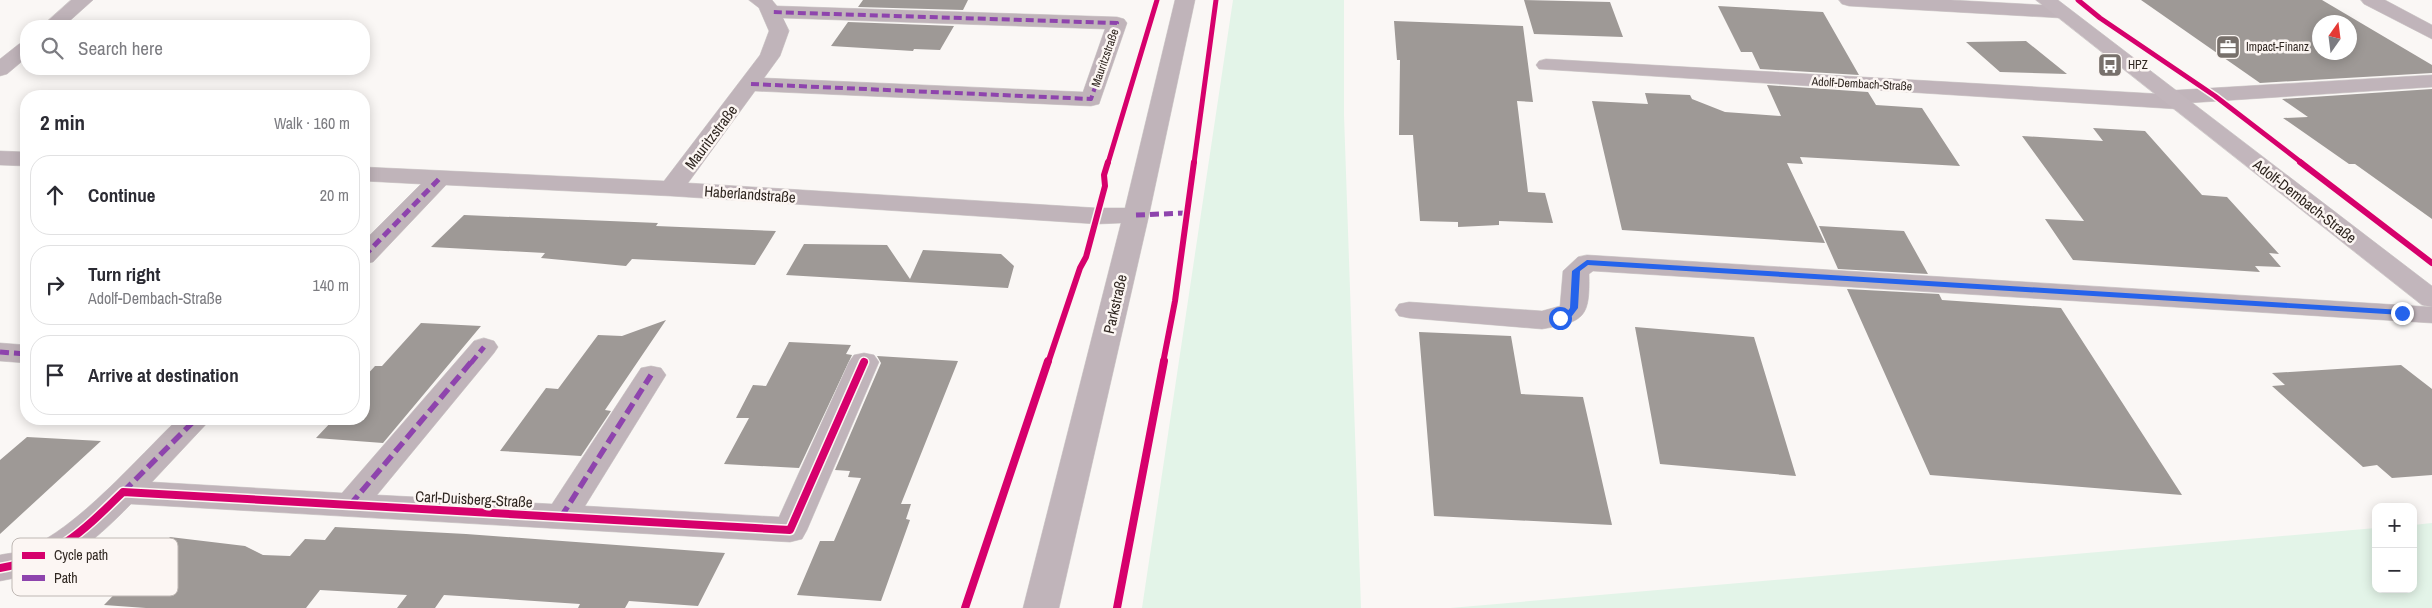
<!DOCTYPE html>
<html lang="en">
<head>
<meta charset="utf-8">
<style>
  body { margin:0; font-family:"Archivo Narrow",sans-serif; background:#f7f7f7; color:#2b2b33 }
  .controls { position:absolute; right:15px; bottom:15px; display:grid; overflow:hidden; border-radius:10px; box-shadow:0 2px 12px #0003 }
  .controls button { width:45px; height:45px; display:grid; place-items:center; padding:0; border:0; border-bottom:1px solid #e1e1e2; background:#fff; color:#2b2b33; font:25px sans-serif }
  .compass { position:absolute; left:2312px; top:15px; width:45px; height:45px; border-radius:50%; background:#fff; box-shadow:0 2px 12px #0003; rotate:14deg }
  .stop { position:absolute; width:15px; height:15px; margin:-11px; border:4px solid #2563eb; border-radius:50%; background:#fff }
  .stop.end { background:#2563eb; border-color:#fff; box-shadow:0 1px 5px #0008 }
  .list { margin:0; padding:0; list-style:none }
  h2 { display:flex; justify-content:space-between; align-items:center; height:65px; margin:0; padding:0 20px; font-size:21px }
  h2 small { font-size:16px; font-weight:400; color:#7c7c81 }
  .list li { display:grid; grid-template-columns:32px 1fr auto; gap:15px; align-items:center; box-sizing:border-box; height:80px; margin:0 10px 10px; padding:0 10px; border:1px solid #e1e1e2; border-radius:20px }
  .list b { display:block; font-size:19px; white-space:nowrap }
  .list p { margin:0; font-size:16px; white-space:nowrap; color:#7c7c81 }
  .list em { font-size:16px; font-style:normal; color:#7c7c81 }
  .icon { flex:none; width:28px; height:28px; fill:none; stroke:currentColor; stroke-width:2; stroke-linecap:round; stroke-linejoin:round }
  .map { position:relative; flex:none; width:2432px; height:608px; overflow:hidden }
  .search { position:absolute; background:#fff; box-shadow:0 2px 12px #0003; left:20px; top:20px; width:350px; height:55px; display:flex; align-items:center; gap:12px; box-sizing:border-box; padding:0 18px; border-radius:20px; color:#7c7c81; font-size:19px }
  .panel { position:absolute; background:#fff; box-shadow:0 2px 12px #0003; left:20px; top:90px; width:350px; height:335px; border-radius:20px }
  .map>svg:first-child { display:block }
  .green { fill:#e3f4e8 }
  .building { fill:#9e9996; fill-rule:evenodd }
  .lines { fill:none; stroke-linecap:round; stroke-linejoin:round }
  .minor-casing { stroke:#d5d2d0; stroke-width:1 }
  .major-casing { stroke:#d5d2d0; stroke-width:1 }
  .minor { fill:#c0b4ba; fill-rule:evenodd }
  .major { fill:#c2b6bc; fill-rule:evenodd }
  .quiet-far2 { stroke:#8e44ad; stroke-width:4; stroke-dasharray:8 4; stroke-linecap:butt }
  .quiet-far1 { stroke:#8e44ad; stroke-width:5; stroke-dasharray:9 5; stroke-linecap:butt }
  .quiet { stroke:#8e44ad; stroke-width:5.5; stroke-dasharray:12 5.5; stroke-linecap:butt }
  .cycleway-far2-casing { stroke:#fcf6f3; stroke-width:8 }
  .cycleway-far1-casing { stroke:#fcf6f3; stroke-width:9 }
  .cycleway-casing { stroke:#fcf6f3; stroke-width:11 }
  .cycleway-far2 { stroke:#d6006c; stroke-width:5 }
  .cycleway-far1 { stroke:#d6006c; stroke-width:6 }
  .cycleway { stroke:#d6006c; stroke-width:8 }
  .route { fill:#2563eb }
  .labels { text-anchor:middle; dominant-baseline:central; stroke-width:5; stroke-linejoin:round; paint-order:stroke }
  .far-poi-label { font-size:12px; fill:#302721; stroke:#fcf6f3; text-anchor:start }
  .far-street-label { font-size:12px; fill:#302721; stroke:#fcf6f3 }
  .street-label { font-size:15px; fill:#302721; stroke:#fcf6f3 }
  .key { fill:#fcf6f3; stroke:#bfb8b4; stroke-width:1 }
  .key-label { font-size:14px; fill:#302721 }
</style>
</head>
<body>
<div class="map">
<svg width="2432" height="608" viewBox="0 0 2432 608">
  <rect width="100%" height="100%" fill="#faf7f5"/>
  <!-- green -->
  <path class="green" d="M1233,0H1344V115L1361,608H1142Z
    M2432,523V608H1450L2376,528V589H2413V525Z"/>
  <!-- building -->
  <path class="building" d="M863,0H968L963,10L858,7Z
    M1524,0L1610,2L1623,37L1534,34Z
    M2141,0H2322L2432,65V73L2260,83ZM2320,22H2350V52H2320Z
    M1718,6L1823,12L1859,75L1760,69L1752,52H1741Z
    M1394,21L1523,26L1533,102L1517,101L1528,192L1545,193L1553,223L1499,221V225L1458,227V222L1420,221L1413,135H1399L1400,60H1397Z
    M848,22L954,26L940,50L914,49L913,51L831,46Z
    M2026,41L2067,74L2000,72L1966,42Z
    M1767,85L1868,92L1876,105L1922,108L1960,166L1800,157L1803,164L1787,163L1825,243L1622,230L1592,101L1648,104L1645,93L1690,95L1692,99L1725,112L1781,116Z
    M2432,89V219L2355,164H2349L2283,118L2308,117L2282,99Z
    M2093,128L2145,131L2202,195L2227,197L2279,254L2269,253L2281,267L2255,266L2260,272L2073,260L2045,219L2084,221L2022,136L2103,141Z
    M464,215L658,223L656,226L776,231L755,265L632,259L626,266L541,258L545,253L431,247Z
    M1819,226L1904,231L1928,274L1838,269Z
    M804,244L887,245L910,279L923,250L1001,254L1014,266L1008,288L786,275Z
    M1847,289L1939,294L1942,300L2061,308L2182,495L1930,475Z
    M666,320L605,410L611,411L581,456L500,451L546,388L558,389L598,335L622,336Z
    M421,323L481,326L383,443L316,438L333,420L320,419H364V378L375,366H382Z
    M1635,327L1754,337L1796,476L1660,464Z
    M1419,332L1511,336L1521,394L1583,397L1612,525L1434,516Z
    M789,342L851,345L846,354L852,355L799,468L724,464L749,418H736L753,385L766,386Z
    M877,356L958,361L901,504H911L906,519L910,520L881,601L797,595L820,541H834L861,478L848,477L850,471L835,470L881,363Z
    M2401,365L2432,389V475L2392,478L2377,465L2363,467L2272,386L2285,385L2272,373Z
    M27,437L101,441L0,534V460Z
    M335,527L466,534L725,553L698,606L629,601L625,608H578L580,604L444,595L435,608H397L407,595L320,590L306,608H146L104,605L170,537L245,546L263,555L290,556L305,539L325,540Z"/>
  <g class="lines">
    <defs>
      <path id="minor" d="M71,0H93L64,26H42Z
        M749,0H772L777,6L1117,17L1124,19L1127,23L1099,104L1091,106L755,91L688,183L1097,208H1125L1175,0H1195L1149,215L1059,608H1023L1121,223L1097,224L671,196L446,185L373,262L364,264V241L421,184L364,181V167L664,181L760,55L769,31L759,8ZM783,18L1105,29L1083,92L764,78L780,56L789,31Z
        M1839,0H1951L2061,6L2068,8L2071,12L2068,16L2061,18L1849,6L1842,4Z
        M2361,0H2385L2432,25V39L2364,4Z
        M26,42V58L7,74L0,76V59L19,44Z
        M1546,59L2160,94L2162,91L2432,75V87L2188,103L2185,107L2177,109L1539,69L1536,65L1539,61Z
        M0,151L26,152V166L0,165Z
        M1587,255L2432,307V323L1593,271L1589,274C1590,317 1585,322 1542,329L1409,318L1399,316L1395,310L1399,304L1409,302L1542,311L1560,306L1563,271L1578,257Z
        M484,338L494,341L498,347L494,353L377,495L552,504L641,368L651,366L661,368L666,375L585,506L779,517L849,362L854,355L864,353L874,355L879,362L807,530L802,539L790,542L131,504C90,546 59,571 0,581V555C9,553 18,553 26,549C78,528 137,458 178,419H211L152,482L342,493L474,341Z
        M0,343L26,345V363L0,361Z"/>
      <path id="major" d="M2036,0H2058L2432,286V307L2422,305Z"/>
    </defs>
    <!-- minor casing -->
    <use href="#minor" class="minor-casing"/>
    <!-- major casing -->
    <use href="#major" class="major-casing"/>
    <!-- minor -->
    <use href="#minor" class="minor"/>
    <!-- major -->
    <use href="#major" class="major"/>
    <!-- quiet-far2 -->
    <path class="quiet-far2" d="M751,84L1091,99L1117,23L770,12"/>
    <!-- quiet-far1 -->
    <path class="quiet-far1" d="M1136,215L1187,213
      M364,256L441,177
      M0,352L26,354
      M471,363L484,347"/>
    <!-- quiet -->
    <path class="quiet" d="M123,492L196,419
      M350,505L472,361
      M561,517L651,375"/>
    <defs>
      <path id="cycleway-far2" d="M2078,0L2100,18L2215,96L2302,163
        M1108,163L1157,0
        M1194,163L1216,0"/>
      <path id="cycleway-far1" d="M2300,162L2432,263
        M1048,363L1080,268L1086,257L1105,186L1104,175L1108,162
        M1163,363L1175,301L1194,162"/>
      <path id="cycleway" d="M0,568C56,559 84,530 123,492L790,530L864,362
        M965,608L1048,361
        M1117,608L1164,361"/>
    </defs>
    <!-- cycleway-far2 casing -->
    <use href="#cycleway-far2" class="cycleway-far2-casing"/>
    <!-- cycleway-far1 casing -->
    <use href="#cycleway-far1" class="cycleway-far1-casing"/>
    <!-- cycleway casing -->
    <use href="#cycleway" class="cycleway-casing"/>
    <!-- cycleway-far2 -->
    <use href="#cycleway-far2" class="cycleway-far2"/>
    <!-- cycleway-far1 -->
    <use href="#cycleway-far1" class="cycleway-far1"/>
    <!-- cycleway -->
    <use href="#cycleway" class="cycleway"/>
  </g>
  <!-- route -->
  <path class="route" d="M1587,260L2402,310L2406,313L2402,315L1588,265L1580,271L1578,308L1572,316L1557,320V316L1566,313L1570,308L1572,271Z"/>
  <!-- icons -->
  <defs>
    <symbol id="office-square" viewBox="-11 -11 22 22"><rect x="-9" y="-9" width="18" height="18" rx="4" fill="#77706b" stroke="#fcf6f3"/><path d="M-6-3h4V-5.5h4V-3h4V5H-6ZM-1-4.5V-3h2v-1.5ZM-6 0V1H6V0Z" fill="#fff"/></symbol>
    <symbol id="bus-square" viewBox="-11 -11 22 22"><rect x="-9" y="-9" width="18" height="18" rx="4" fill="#77706b" stroke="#fcf6f3"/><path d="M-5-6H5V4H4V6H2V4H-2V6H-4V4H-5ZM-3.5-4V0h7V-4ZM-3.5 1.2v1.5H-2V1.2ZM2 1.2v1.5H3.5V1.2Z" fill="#fff"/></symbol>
  </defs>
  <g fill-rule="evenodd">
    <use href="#office-square" x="2214" y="33" width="28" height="28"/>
    <use href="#bus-square" x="2096" y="51" width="28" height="28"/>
  </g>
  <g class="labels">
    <!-- far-poi labels -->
    <g class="far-poi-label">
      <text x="2246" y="47">Impact-Finanz</text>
      <text x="2128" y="65">HPZ</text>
    </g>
    <!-- far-street labels -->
    <g class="far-street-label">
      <text transform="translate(1105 58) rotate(-71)">Mauritzstraße</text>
      <text transform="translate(1862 84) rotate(3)">Adolf-Dembach-Straße</text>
    </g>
    <!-- street labels -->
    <g class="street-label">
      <text transform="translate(711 137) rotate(-53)">Mauritzstraße</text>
      <text transform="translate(750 194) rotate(4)">Haberlandstraße</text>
      <text transform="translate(2305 201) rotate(38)">Adolf-Dembach-Straße</text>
      <text transform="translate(1115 304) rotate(-77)">Parkstraße</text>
      <text transform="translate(474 499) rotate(3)">Carl-Duisberg-Straße</text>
    </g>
  </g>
  <!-- legend -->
  <rect x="12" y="538" width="166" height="58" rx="8" class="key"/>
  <rect x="22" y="552" width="23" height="7" fill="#d6006c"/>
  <rect x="22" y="575" width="23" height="6" fill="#8e44ad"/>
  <g class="key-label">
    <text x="54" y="560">Cycle path</text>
    <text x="54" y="583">Path</text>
  </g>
</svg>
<div class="controls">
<button>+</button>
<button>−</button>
</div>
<svg class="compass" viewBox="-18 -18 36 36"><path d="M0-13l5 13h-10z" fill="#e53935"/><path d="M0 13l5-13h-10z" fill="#7c7c81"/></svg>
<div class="stop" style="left:1560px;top:318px"></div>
<div class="stop end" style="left:2402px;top:313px"></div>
<div class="search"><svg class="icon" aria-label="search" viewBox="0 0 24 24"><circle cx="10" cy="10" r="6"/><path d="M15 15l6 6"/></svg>Search here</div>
<section class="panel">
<h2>2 min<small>Walk · 160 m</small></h2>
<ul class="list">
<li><svg class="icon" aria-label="ahead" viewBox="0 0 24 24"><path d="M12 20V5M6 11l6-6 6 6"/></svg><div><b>Continue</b></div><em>20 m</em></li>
<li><svg class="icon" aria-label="right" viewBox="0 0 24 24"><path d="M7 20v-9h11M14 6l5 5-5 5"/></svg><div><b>Turn right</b><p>Adolf-Dembach-Straße</p></div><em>140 m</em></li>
<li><svg class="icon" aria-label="arrive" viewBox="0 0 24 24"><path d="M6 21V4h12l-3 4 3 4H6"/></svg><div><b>Arrive at destination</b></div></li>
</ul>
</section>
</div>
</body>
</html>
